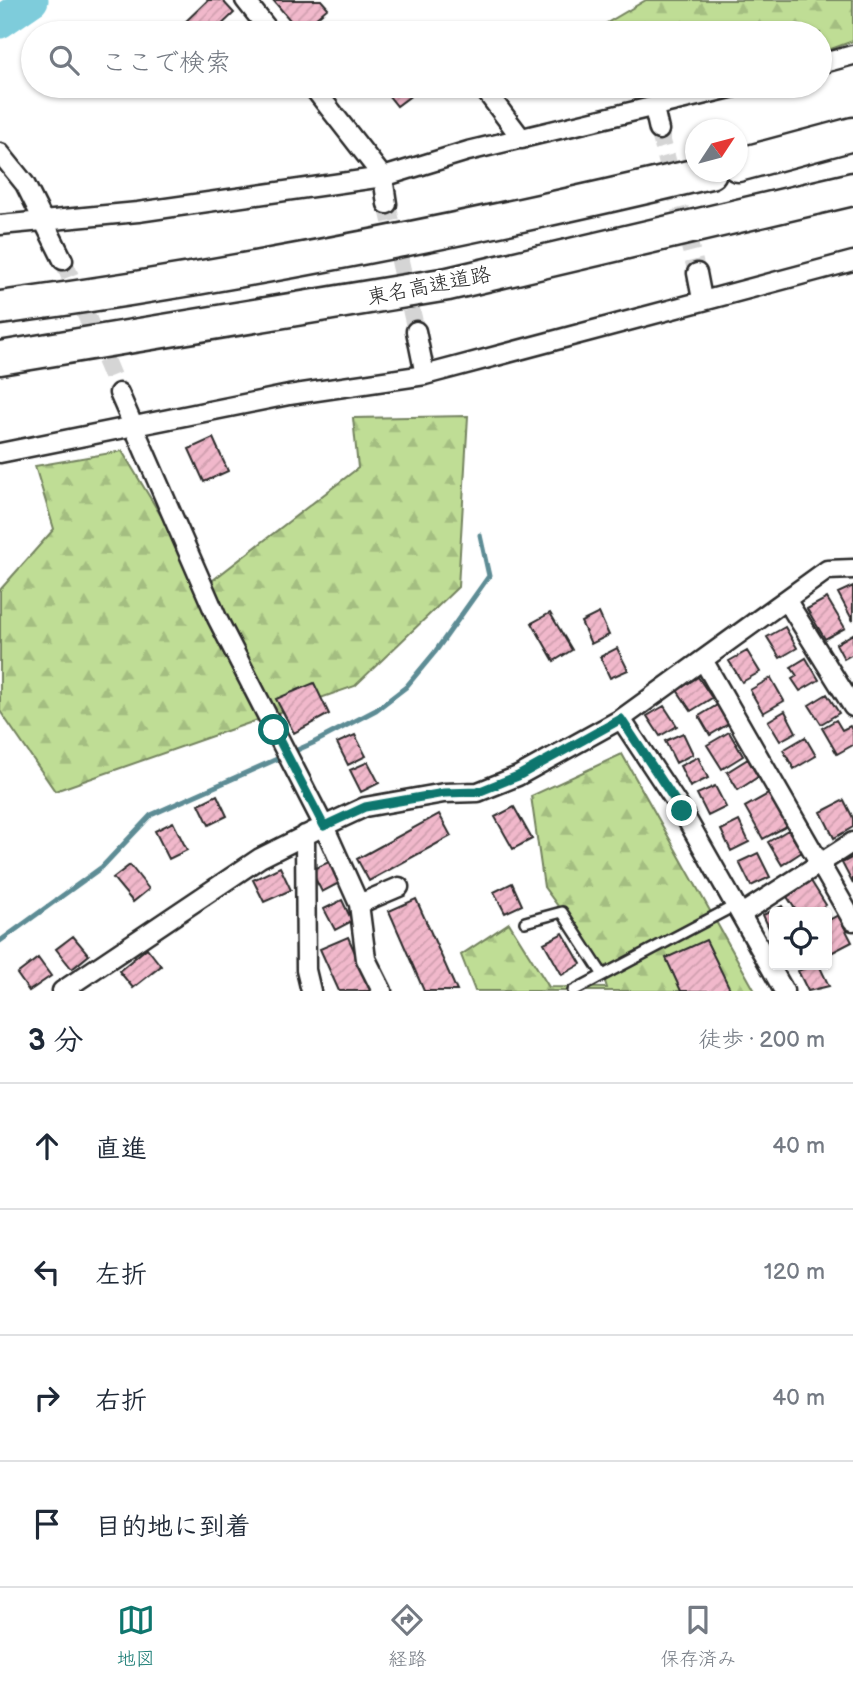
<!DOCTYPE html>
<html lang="ja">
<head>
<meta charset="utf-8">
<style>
  body { margin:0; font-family:"Balsamiq Sans","Klee One",sans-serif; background:#f6f6f7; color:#1f2937 }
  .controls { position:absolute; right:21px; bottom:21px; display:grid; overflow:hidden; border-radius:7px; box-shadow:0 2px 5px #0004 }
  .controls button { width:63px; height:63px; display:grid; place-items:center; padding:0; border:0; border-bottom:2px solid #e0e1e3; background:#fff; color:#1f2937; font:35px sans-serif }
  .compass { position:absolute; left:685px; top:119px; width:63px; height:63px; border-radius:50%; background:#fff; box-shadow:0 2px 5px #0004; rotate:54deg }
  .stop { position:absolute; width:21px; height:21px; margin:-16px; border:5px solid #0f766e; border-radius:50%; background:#fff }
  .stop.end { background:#0f766e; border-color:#fff; box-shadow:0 2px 7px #0008 }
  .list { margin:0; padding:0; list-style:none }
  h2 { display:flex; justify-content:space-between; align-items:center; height:91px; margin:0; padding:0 28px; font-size:30px }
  h2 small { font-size:23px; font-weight:400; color:#747a83 }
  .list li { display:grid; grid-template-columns:46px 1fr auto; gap:21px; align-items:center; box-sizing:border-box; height:126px; padding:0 28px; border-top:2px solid #e0e1e3 }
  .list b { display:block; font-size:26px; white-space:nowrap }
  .list em { font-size:23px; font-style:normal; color:#747a83 }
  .icon { flex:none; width:38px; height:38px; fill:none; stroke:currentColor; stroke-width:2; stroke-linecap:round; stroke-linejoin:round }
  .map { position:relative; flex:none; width:853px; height:991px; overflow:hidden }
  .search { position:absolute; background:#fff; box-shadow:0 2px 5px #0004; left:21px; right:21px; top:21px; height:77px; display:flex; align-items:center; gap:18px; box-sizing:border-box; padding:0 24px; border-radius:38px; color:#747a83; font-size:26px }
  .sheet { height:595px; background:#fff }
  nav { display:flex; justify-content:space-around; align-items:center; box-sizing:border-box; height:98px; border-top:2px solid #e0e1e3; background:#fff; font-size:19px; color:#747a83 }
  nav a { display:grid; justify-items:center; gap:4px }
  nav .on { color:#0f766e }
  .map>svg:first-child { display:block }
  .forest { fill:url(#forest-firs); stroke:#758460; stroke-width:2 }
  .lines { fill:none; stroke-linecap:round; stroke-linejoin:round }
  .stream { stroke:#5d8c95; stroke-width:5 }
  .river { stroke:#7eccdb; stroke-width:33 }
  .building { fill:url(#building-hatch); stroke:#2b2b2b; stroke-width:2 }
  .street-tunnel { stroke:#d5d5d5; stroke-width:18; stroke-dasharray:18 9; stroke-linecap:butt }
  .lane-casing { stroke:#2b2b2b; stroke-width:14 }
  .street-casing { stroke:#2b2b2b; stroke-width:23 }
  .highway-casing { stroke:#2b2b2b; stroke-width:37 }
  .lane { stroke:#fff; stroke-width:9 }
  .street { stroke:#fff; stroke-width:18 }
  .highway { stroke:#fff; stroke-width:32 }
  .route { stroke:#0f766e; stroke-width:9 }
  .labels { text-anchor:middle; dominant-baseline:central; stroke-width:7; stroke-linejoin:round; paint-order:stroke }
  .street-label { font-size:21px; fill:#2b2b2b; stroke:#fff }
</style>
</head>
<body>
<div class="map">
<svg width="853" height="991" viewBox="0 0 853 991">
  <defs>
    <pattern id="forest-firs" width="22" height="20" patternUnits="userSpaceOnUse" patternTransform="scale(1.75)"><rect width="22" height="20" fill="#bfdd95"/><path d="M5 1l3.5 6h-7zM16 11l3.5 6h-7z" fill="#a4be81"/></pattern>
    <pattern id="building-hatch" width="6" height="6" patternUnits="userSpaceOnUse" patternTransform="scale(1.75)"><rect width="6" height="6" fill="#f1b8cb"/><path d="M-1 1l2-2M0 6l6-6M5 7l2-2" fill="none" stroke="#cf9eae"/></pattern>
  </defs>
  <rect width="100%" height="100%" fill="#fff"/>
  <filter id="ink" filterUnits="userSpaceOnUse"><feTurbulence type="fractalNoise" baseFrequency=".0143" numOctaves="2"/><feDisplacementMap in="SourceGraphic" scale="14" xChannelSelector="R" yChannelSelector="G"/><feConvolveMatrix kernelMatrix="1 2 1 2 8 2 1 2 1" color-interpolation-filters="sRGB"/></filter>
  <g filter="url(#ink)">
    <!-- forest -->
    <path class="forest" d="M646,0H853V41L820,53V33H590Z
      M468,416L458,587L355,686L55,791L0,711V590L54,529L35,466L122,451L204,587L358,468L353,418Z
      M622,754L755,991H475L461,955L509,923L549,987L607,988L599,962L544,887L531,796Z"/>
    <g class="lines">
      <!-- stream -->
      <path class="stream" d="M0,941L102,867L151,815L313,743L376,710L406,687L435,652L489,576L480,535"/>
      <!-- river -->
      <path class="river" d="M0,22L32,0"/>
    </g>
    <!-- building -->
    <path class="building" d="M208,0H222L234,13L213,33H191L183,24Z
      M273,0H321L328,8L300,32Z
      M381,86H424L397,106Z
      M213,438L228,471L204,482L189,449Z
      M853,586V621L838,593Z
      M827,598L845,628L825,639L807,609Z
      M550,613L572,650L554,661L532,623Z
      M599,613L609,635L591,644L581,622Z
      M785,627L797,648L780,658L767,637Z
      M853,634V654L844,659L836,644Z
      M617,648L628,670L610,678L600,657Z
      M747,651L760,672L742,682L729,661Z
      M806,658L819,680L800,691L792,679L797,676L791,667Z
      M698,677L712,698L691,711L677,690Z
      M771,678L784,701L763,713L750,690Z
      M314,683L329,714L294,733L276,699Z
      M827,694L839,713L821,724L809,705Z
      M719,704L730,723L710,735L699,716Z
      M664,706L677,726L660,736L647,716Z
      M785,711L796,732L780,741L768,721Z
      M836,720L842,730L850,726L853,732V745L837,754L822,728Z
      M729,732L743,756L722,769L707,745Z
      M683,733L693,754L676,763L665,741Z
      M355,735L366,756L348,765L337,743Z
      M805,737L816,756L794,769L783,750Z
      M698,757L708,778L690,787L680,766Z
      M748,759L758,777L738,790L727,772Z
      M368,762L379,783L361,792L350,770Z
      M715,786L726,807L708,816L697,794Z
      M772,792L789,825L763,839L745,807Z
      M217,795L227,816L209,825L199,804Z
      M844,800L853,818V827L834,838L821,812Z
      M514,807L532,839L513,849L495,817Z
      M439,814L451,836L369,881L357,859Z
      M739,821L749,842L731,851L721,830Z
      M173,822L187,850L169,859L155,831Z
      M788,830L802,852L782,865L768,842Z
      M758,853L770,877L751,886L739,862Z
      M853,857V884L842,863Z
      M329,862L339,883L322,892L311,870Z
      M130,865L149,889L133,902L113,878Z
      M280,867L291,890L264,902L253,880Z
      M811,881L826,905L814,912H797L786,895Z
      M512,883L522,905L505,913L494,892Z
      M416,899L457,991H424L389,911Z
      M342,900L352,921L335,930L324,909Z
      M782,906L785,912H774V939L763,915Z
      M838,915L852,942L827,955V921Z
      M563,933L581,964L562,975L544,943Z
      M73,936L89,955L72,969L56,949Z
      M348,937L372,991H339L320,949Z
      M706,940L731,991H681L666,958Z
      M147,948L161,966L133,988L119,971Z
      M38,958L51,976L29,991L17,974Z
      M812,965H819L829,986L808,991L798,971Z"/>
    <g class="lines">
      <!-- street-tunnel -->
      <path class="street-tunnel" d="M659,130L697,273
        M387,204L416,331
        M63,260L119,393"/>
      <defs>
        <path id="lane" d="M525,922L562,912L603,975
          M573,991L736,905"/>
        <path id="street" d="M245,0L271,33
          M820,64L853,55
          M312,86L383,177L387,204
          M482,86L522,139
          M654,108L659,130
          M0,153L25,184L63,260
          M0,225L138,212L383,177L468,151L739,86
          M697,273L702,299
          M416,331L425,375
          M119,393L217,618L324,826L359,904L366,959L382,991
          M0,453L289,395L425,375L853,261
          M787,601L853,707
          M703,660L853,921
          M621,719L682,811L784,991
          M305,835L306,970L311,991
          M359,904L399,887
          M743,913L853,842
          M62,991L260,858L324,826L365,807L444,793L478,792L518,776L621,719L827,570L853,569"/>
        <path id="highway" d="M738,165L853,134
          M0,308C239,276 476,228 710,172
          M0,358L448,284L853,189"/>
      </defs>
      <!-- lane casing -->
      <use href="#lane" class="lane-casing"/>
      <!-- street casing -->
      <use href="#street" class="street-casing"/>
      <!-- highway casing -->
      <use href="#highway" class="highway-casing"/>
      <!-- lane -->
      <use href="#lane" class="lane"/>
      <!-- street -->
      <use href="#street" class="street"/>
      <!-- highway -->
      <use href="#highway" class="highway"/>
    </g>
  </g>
  <g class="lines" filter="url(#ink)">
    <!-- route -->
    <path class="route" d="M274,730L324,826L365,807L444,793L478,792L518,776L621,719L682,811"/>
  </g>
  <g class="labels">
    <!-- street labels -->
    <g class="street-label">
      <text transform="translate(429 286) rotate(-11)">東名高速道路</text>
    </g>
  </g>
</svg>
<div class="controls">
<button><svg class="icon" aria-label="locate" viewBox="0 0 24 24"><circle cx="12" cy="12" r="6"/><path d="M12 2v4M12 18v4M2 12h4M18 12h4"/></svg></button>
</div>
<svg class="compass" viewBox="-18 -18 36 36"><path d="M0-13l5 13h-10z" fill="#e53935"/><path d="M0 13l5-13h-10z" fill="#747a83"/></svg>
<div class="stop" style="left:274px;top:730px"></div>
<div class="stop end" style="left:682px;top:811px"></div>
<div class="search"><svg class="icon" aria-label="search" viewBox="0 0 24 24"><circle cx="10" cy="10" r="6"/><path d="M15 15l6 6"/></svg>ここで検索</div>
</div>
<section class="sheet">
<h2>3 分<small>徒歩 · 200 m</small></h2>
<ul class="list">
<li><svg class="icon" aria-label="ahead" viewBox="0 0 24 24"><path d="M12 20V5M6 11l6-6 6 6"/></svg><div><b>直進</b></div><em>40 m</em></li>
<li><svg class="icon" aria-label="left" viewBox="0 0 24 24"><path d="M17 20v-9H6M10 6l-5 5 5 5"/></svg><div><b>左折</b></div><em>120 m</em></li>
<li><svg class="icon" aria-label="right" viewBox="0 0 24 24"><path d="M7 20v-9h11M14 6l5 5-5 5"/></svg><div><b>右折</b></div><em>40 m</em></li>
<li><svg class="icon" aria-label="arrive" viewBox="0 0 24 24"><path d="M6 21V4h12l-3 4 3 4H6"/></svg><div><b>目的地に到着</b></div></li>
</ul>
</section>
<nav>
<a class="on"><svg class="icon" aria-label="map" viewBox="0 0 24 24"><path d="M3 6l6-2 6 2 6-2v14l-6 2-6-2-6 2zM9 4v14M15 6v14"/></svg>地図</a>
<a><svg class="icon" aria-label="directions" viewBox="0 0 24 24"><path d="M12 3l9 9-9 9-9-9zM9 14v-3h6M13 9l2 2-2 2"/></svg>経路</a>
<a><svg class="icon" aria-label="saved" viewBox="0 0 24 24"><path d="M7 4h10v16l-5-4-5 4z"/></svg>保存済み</a>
</nav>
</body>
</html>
